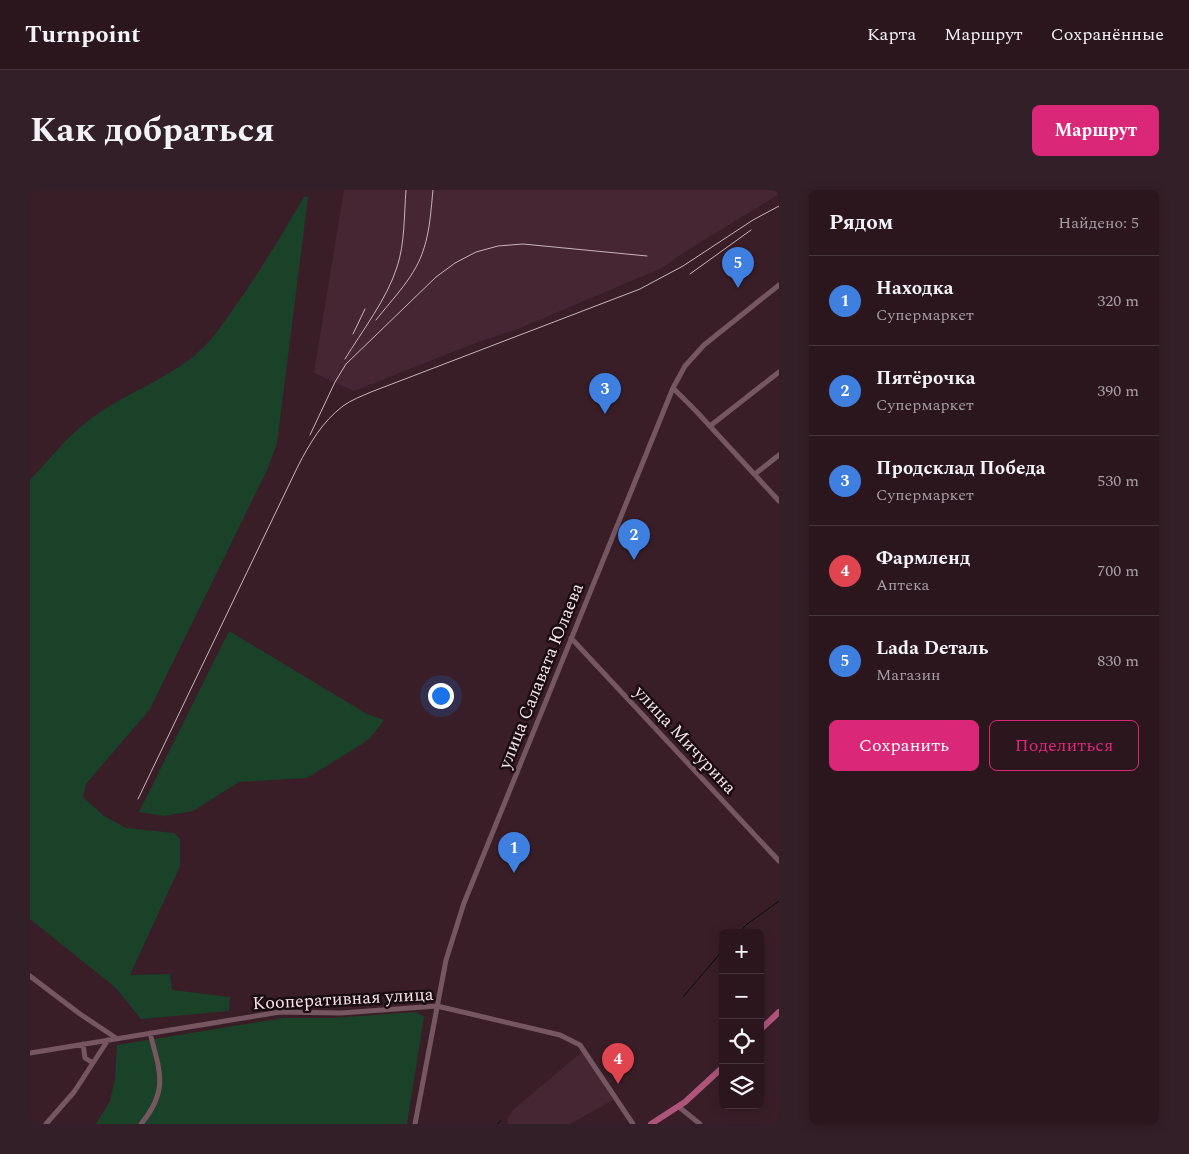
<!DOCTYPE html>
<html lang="ru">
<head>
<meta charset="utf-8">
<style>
  body { margin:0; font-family:Spectral,serif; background:#331f27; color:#f1f3f6 }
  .controls { position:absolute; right:15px; bottom:15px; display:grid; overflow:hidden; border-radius:8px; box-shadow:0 2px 12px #0003 }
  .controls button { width:45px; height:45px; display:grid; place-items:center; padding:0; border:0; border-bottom:1px solid #47353c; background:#2b161e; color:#f1f3f6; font:25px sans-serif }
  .you { position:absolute; left:410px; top:505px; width:18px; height:18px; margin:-12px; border:4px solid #fff; border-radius:50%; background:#1a73e8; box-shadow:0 0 0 8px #1a73e833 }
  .badge { display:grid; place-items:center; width:32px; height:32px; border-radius:50%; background:#db2777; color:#fff; font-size:16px; font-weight:700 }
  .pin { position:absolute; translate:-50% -41px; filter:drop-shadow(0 1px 2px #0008) }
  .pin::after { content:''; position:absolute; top:26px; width:18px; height:15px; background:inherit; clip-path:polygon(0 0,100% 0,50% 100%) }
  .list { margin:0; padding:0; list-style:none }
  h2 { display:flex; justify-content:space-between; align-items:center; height:65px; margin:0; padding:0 20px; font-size:21px }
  h2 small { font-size:16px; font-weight:400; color:#a69fa4 }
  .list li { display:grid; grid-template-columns:32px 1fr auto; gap:15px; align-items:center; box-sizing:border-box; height:90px; padding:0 20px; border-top:1px solid #47353c }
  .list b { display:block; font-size:19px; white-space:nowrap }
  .list p { margin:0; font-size:16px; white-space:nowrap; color:#a69fa4 }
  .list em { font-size:16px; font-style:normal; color:#a69fa4 }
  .actions { display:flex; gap:10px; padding:15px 20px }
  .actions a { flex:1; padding:11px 0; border:1px solid #db2777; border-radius:8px; text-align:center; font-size:18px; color:#db2777 }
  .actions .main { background:#db2777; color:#fff }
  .icon { flex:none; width:28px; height:28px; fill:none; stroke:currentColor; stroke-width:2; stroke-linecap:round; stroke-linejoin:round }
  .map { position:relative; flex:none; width:749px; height:934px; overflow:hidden; border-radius:8px }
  header { display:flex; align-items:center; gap:30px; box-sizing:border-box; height:70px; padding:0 25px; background:#2b161e; border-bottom:1px solid #47353c }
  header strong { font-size:24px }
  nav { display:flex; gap:28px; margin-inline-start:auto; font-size:18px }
  .intro { display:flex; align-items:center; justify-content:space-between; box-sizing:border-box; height:120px; padding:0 30px }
  h1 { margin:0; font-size:35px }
  .button { padding:12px 22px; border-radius:8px; background:#db2777; color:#fff; font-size:18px; font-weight:700 }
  main { display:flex; gap:30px; padding:0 30px }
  aside { flex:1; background:#2b161e; border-radius:8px; box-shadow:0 2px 12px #0003 }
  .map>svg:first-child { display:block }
  .built { fill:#472633 }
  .green { fill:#1a4228 }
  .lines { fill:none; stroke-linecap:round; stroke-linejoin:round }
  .stream { stroke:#011206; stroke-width:1 }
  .minor { stroke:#765761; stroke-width:5 }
  .major { stroke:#b0557a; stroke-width:6 }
  .rail { stroke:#c8b4ba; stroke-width:1 }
  .labels { text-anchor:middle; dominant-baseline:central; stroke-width:5; stroke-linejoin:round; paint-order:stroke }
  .street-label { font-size:18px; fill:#f7e5ea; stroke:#190d11 }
</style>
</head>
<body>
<header>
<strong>Turnpoint</strong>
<nav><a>Карта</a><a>Маршрут</a><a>Сохранённые</a></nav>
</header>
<div class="intro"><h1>Как добраться</h1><a class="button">Маршрут</a></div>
<main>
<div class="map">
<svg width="749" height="934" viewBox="0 0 749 934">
  <rect width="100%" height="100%" fill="#391e28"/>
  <!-- built -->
  <path class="built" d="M314,0H749V4L656,61L632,78L490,138L448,152L324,201L284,183Z
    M552,862L583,910L540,934H478L477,928L484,919Z"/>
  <!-- green -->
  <path class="green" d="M274,7H278L247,253L238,278L120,519L56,594L53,607L74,626L96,638L144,643L150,649V676L100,785L140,784L142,800L200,807L199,821L111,829L86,798L0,729V290C19,270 36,248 58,231C91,205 132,192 165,165C180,153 190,138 201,122C228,85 251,46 274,7Z
    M199,441L337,524L354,530L342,546L332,554L277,588L209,592L163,621L134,626L109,622Z
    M386,822L394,827L377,934H66L80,911L85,889L87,855L253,828H304Z"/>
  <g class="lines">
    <!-- stream -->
    <path class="stream" d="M709,743L716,735L749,711
      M653,807L693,760
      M467,934L471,931"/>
    <!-- minor -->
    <path class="minor" d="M643,198L666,221L749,311
      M680,236L749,182
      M725,284L749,265
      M541,448L749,671
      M0,786L50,824L86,848
      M53,854L55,868L63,873
      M0,863L250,822L311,823L407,816L530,845L550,855L603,934
      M649,917L670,934
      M16,934L44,902L78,850
      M111,934C139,900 130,882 120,843
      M385,934L416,770L434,713L643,198L655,176L674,155L749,95"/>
    <!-- major -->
    <path class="major" d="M730,840L749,822
      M621,934L655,912L693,877"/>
    <!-- rail -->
    <path class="rail" d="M660,84L721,40
      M346,130C363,108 386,86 394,58C400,40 401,19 403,0
      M323,144L335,119
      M315,169C332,141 357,109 367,77C375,53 374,25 376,0
      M280,245L305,192L316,174L406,87L425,73L446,62L468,56L493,54L617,66
      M108,609L268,276C280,253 292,232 313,216C321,210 332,206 341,202L610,99L653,76L723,30L749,16"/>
  </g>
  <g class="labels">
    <!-- street labels -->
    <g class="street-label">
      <text transform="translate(511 486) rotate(-68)">улица Салавата Юлаева</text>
      <text transform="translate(655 550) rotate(47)">улица Мичурина</text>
      <text transform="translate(313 809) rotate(-3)">Кооперативная улица</text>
    </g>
  </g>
</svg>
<div class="controls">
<button>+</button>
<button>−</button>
<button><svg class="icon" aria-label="locate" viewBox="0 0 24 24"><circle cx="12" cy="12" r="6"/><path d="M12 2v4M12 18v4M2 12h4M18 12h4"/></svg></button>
<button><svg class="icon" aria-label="layers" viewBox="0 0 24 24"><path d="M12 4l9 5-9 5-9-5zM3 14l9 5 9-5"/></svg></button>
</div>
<div class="you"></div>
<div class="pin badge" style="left:484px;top:683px;background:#3f7fe0">1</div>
<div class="pin badge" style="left:604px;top:370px;background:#3f7fe0">2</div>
<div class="pin badge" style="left:575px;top:224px;background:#3f7fe0">3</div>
<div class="pin badge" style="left:588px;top:894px;background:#e0444e">4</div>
<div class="pin badge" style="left:708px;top:98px;background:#3f7fe0">5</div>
</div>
<aside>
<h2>Рядом<small>Найдено: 5</small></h2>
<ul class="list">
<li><span class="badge" style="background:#3f7fe0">1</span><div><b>Находка</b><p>Супермаркет</p></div><em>320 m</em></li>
<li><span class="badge" style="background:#3f7fe0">2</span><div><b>Пятёрочка</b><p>Супермаркет</p></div><em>390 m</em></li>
<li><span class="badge" style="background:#3f7fe0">3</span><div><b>Продсклад Победа</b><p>Супермаркет</p></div><em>530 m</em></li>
<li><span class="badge" style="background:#e0444e">4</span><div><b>Фармленд</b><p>Аптека</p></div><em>700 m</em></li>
<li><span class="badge" style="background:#3f7fe0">5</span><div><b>Lada Dеталь</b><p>Магазин</p></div><em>830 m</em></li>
</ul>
<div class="actions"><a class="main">Сохранить</a><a>Поделиться</a></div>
</aside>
</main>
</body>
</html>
